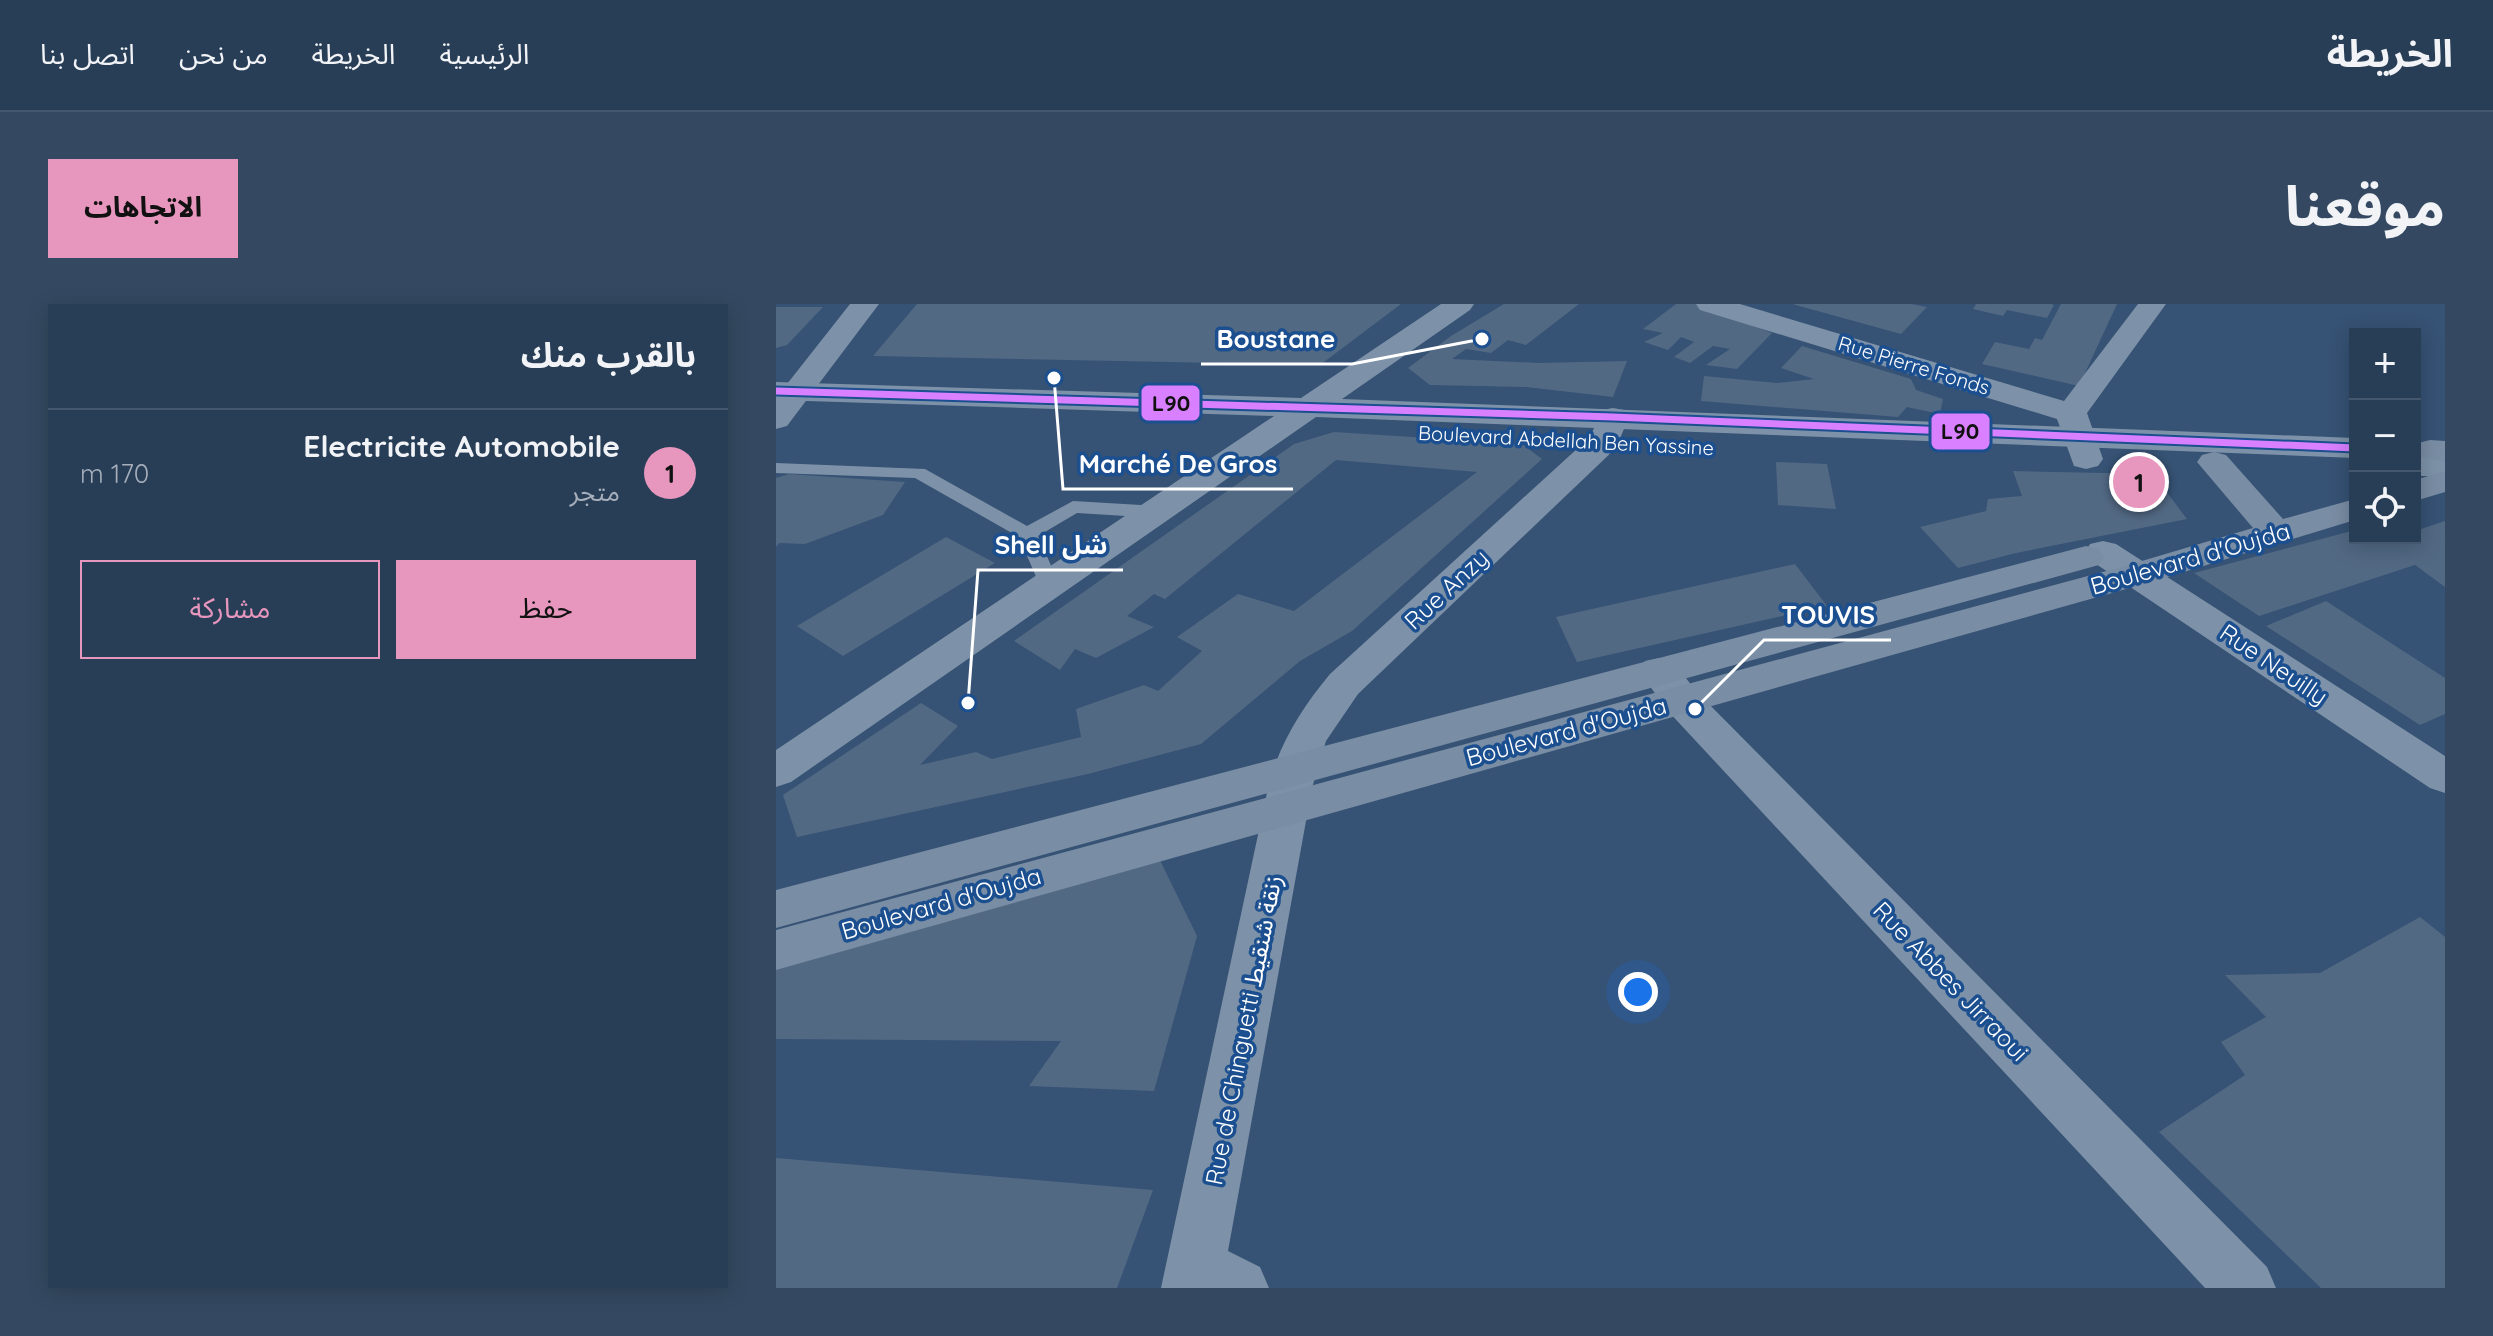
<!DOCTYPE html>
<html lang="ar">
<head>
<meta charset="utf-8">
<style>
  body { margin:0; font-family:Quicksand,"Noto Sans Arabic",sans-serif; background:#344961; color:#f1f3f6; direction:rtl }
  .controls { position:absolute; right:24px; top:24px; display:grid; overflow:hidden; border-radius:0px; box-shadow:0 4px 20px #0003 }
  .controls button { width:72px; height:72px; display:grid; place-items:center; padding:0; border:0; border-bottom:2px solid #44576d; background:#283e57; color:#f1f3f6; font:40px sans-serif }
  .you { position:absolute; left:862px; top:688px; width:28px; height:28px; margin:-20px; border:6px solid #fff; border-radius:50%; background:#1a73e8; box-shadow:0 0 0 12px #1a73e833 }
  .badge { display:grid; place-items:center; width:52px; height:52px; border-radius:50%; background:#e797bd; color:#111; font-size:26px; font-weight:700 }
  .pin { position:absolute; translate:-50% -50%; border:4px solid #fff; box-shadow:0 2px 8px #0006 }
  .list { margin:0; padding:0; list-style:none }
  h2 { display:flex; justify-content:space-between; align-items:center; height:104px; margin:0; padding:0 32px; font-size:34px }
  h2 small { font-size:26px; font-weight:400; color:#a5aeba }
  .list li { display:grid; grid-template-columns:52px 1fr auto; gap:24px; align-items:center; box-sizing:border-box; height:128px; padding:0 32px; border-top:2px solid #44576d }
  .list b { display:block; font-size:30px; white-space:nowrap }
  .list p { margin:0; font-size:26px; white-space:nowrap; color:#a5aeba }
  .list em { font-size:26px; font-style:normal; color:#a5aeba }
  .actions { display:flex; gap:16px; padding:24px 32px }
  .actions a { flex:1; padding:18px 0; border:2px solid #e797bd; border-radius:0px; text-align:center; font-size:28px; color:#e797bd }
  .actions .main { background:#e797bd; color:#111 }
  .icon { flex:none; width:44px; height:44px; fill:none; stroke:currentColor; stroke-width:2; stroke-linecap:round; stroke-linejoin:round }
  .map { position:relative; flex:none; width:1669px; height:984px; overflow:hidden; direction:ltr; border-radius:0px }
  header { display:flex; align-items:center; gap:48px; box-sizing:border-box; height:112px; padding:0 40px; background:#283e57; border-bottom:2px solid #44576d }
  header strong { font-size:38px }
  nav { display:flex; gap:44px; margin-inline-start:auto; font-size:28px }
  .intro { display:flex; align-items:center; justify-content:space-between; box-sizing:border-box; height:192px; padding:0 48px }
  h1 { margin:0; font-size:56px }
  .button { padding:20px 36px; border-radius:0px; background:#e797bd; color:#111; font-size:28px; font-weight:700 }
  main { display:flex; gap:48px; padding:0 48px }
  aside { flex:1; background:#283e57; border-radius:0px; box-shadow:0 4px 20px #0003 }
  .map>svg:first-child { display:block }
  .building { fill:#526984 }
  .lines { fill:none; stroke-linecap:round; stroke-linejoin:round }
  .service { fill:#7d92a8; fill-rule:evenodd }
  .minor { fill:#7d92a8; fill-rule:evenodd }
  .tertiary { fill:#7d92a8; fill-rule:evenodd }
  .secondary { fill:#798da4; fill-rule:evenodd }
  .bus-1-casing { stroke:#1b4f8f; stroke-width:11 }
  .bus-1 { stroke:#d880ff; stroke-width:7 }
  .labels { text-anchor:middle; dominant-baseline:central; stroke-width:7; stroke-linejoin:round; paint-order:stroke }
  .far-street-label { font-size:20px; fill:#fff; stroke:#1b4f8f }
  .street-label { font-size:24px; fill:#fff; stroke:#1b4f8f }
  .leader { fill:none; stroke:#fff; stroke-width:3 }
  .callout-dot { fill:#fff; stroke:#1b4f8f; stroke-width:3 }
  .callout-label { font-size:26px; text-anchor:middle; font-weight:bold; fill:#fff; stroke:#1b4f8f; stroke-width:7; stroke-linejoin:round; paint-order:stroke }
  .line-badge { stroke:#1b4f8f; stroke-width:3 }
  .pale-badge-label { font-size:22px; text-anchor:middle; font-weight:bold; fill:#111 }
</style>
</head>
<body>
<header>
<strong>الخريطة</strong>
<nav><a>الرئيسية</a><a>الخريطة</a><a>من نحن</a><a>اتصل بنا</a></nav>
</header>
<div class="intro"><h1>موقعنا</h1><a class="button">الاتجاهات</a></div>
<main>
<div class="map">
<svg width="1669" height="984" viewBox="0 0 1669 984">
  <rect width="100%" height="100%" fill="#365274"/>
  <!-- building -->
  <path class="building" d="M141,0H625L544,61L97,52Z
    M728,0H803L750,41L732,36L715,49L690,45L676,55L762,59L851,57L837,93L750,83L654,81L632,64L675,32Z
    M900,0H920L996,29L961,65L930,61L954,45L937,42L914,59L898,53L918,38L905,33L892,46L868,38L887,29L867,25Z
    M1016,0H1136L1151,3L1125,30Z
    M1200,0H1275L1278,1L1271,14L1231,6L1227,12L1197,5Z
    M1285,0H1341L1303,82L1206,60L1219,38L1253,45L1259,34L1266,36Z
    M0,3H47L11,41L0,44Z
    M1026,42L1135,75L1140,86L1167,95L1164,110L1131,103L1122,113L925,97L928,72L1001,79L1038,75L1005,64Z
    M558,128L746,140L766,155L576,327L524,357L425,440L312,470L21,533L7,491L145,399L182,422L144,461L200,448L216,455L305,433L300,405L368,381L382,387L426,347L401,333L462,290L518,307L701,168L560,156L389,295L378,290L351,312L378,323L320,354L299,345L284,366L238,337L518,140Z
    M1000,158L1051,160L1060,205L1002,201Z
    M1237,167L1377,170L1411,215L1240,249L1182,264L1144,223L1210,207L1212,195L1246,192Z
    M13,170L129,178L107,211L29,240L3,239L0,243V174Z
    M1669,217V283L1639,261L1483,312L1418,269L1579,226V234H1603L1607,238L1639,234V227Z
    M170,233L219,259L67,352L21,322Z
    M1019,260L1051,302L801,358L780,313Z
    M1550,297L1669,374V410L1644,421L1490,322Z
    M378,544L421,632L378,787L253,782L285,737L0,735V650Z
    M1644,613L1669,633V984H1545L1383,828L1469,771L1445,738L1490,713L1449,671L1544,669Z
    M0,854L377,886L341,984H0Z"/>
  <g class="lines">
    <!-- service -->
    <path class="service" d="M0,159L149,165L251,222L297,197L382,202L391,208L382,214L301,209L262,232L284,282L274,288L264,282L243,233L139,174L0,169Z"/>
    <!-- minor -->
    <path class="minor" d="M74,0H103L11,122L0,125V94Z
      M920,0H964L1288,97L1362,0H1390L1311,109L1327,155L1322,162L1310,165L1298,162L1281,115L924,6Z
      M837,104L848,106L853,113L840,144L582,390L550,437L536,484L452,947L484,963L493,984H385L492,484C503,440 525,405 554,370L814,133L826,106Z
      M1327,237L1340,240L1669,452V489L1654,484L1314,256L1309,248L1314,240Z
      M883,354L897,357L919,386L1491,963L1500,984H1429L891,406L863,367L869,357Z"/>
    <!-- tertiary -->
    <path class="tertiary" d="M665,0H698L694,6L566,95L1579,134V154L540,113L15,478L0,483V446L498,112L0,96V78L525,94Z
      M1639,152L1669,154V172H1639Z"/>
    <!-- secondary -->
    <path class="secondary" d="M1654,136L1669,137V157L1642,153L1639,148L1642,139Z
      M1438,148L1450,151L1507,215L1579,195V216L1375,278L0,666V626L1349,262L1477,224L1421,158L1426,151Z
      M1669,167V188L1639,197V176Z
      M1310,242L1323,245L1328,253L1323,261L0,624V586Z"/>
    <defs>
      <path id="bus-1" d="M0,87L837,113L1579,144"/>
    </defs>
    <!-- bus-1 casing -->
    <use href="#bus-1" class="bus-1-casing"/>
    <!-- bus-1 -->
    <use href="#bus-1" class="bus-1"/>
  </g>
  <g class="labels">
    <!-- far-street labels -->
    <g class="far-street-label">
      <text transform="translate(1138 61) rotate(17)">Rue Pierre Fonds</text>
      <text transform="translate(790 136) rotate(3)">Boulevard Abdellah Ben Yassine</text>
    </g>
    <!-- street labels -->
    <g class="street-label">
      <text transform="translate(1414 254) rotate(-16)">Boulevard d'Oujda</text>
      <text transform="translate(670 285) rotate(-43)">Rue Anzy</text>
      <text transform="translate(1498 360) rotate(34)">Rue Neuilly</text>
      <text transform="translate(790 427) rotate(-15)">Boulevard d'Oujda</text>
      <text transform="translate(165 599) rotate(-16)">Boulevard d'Oujda</text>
      <text transform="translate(1175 677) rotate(46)">Rue Abbes Jirraoui</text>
      <text transform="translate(467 726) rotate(-79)">Rue de Chinguetti زنقة شنقيط</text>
    </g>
  </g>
  <!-- callouts -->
  <path class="leader" d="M706 35L576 60H425M278 74L287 185H517M192 399L202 266H347M919 405L988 336H1115"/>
  <g class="callout-dot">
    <circle cx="706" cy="35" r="8"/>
    <circle cx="278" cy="74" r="8"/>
    <circle cx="192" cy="399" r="8"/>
    <circle cx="919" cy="405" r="8"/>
  </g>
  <g class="callout-label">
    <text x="500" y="44">Boustane</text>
    <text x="402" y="169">Marché De Gros</text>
    <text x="275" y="250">Shell شل</text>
    <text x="1052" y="320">TOUVIS</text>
  </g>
  <g class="line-badge">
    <rect x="364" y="80" width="61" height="38" rx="8" fill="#d880ff"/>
    <rect x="1154" y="108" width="61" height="39" rx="8" fill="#d880ff"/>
  </g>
  <g class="pale-badge-label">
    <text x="395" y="107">L90</text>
    <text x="1184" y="135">L90</text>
  </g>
</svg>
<div class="controls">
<button>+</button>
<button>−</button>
<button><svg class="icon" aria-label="locate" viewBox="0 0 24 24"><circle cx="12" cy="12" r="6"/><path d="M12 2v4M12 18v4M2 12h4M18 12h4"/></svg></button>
</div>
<div class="you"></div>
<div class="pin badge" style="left:1363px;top:178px">1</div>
</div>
<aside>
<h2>بالقرب منك<small></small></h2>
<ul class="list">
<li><span class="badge">1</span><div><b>Electricite Automobile</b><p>متجر</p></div><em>170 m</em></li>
</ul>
<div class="actions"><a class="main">حفظ</a><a>مشاركة</a></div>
</aside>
</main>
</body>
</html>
